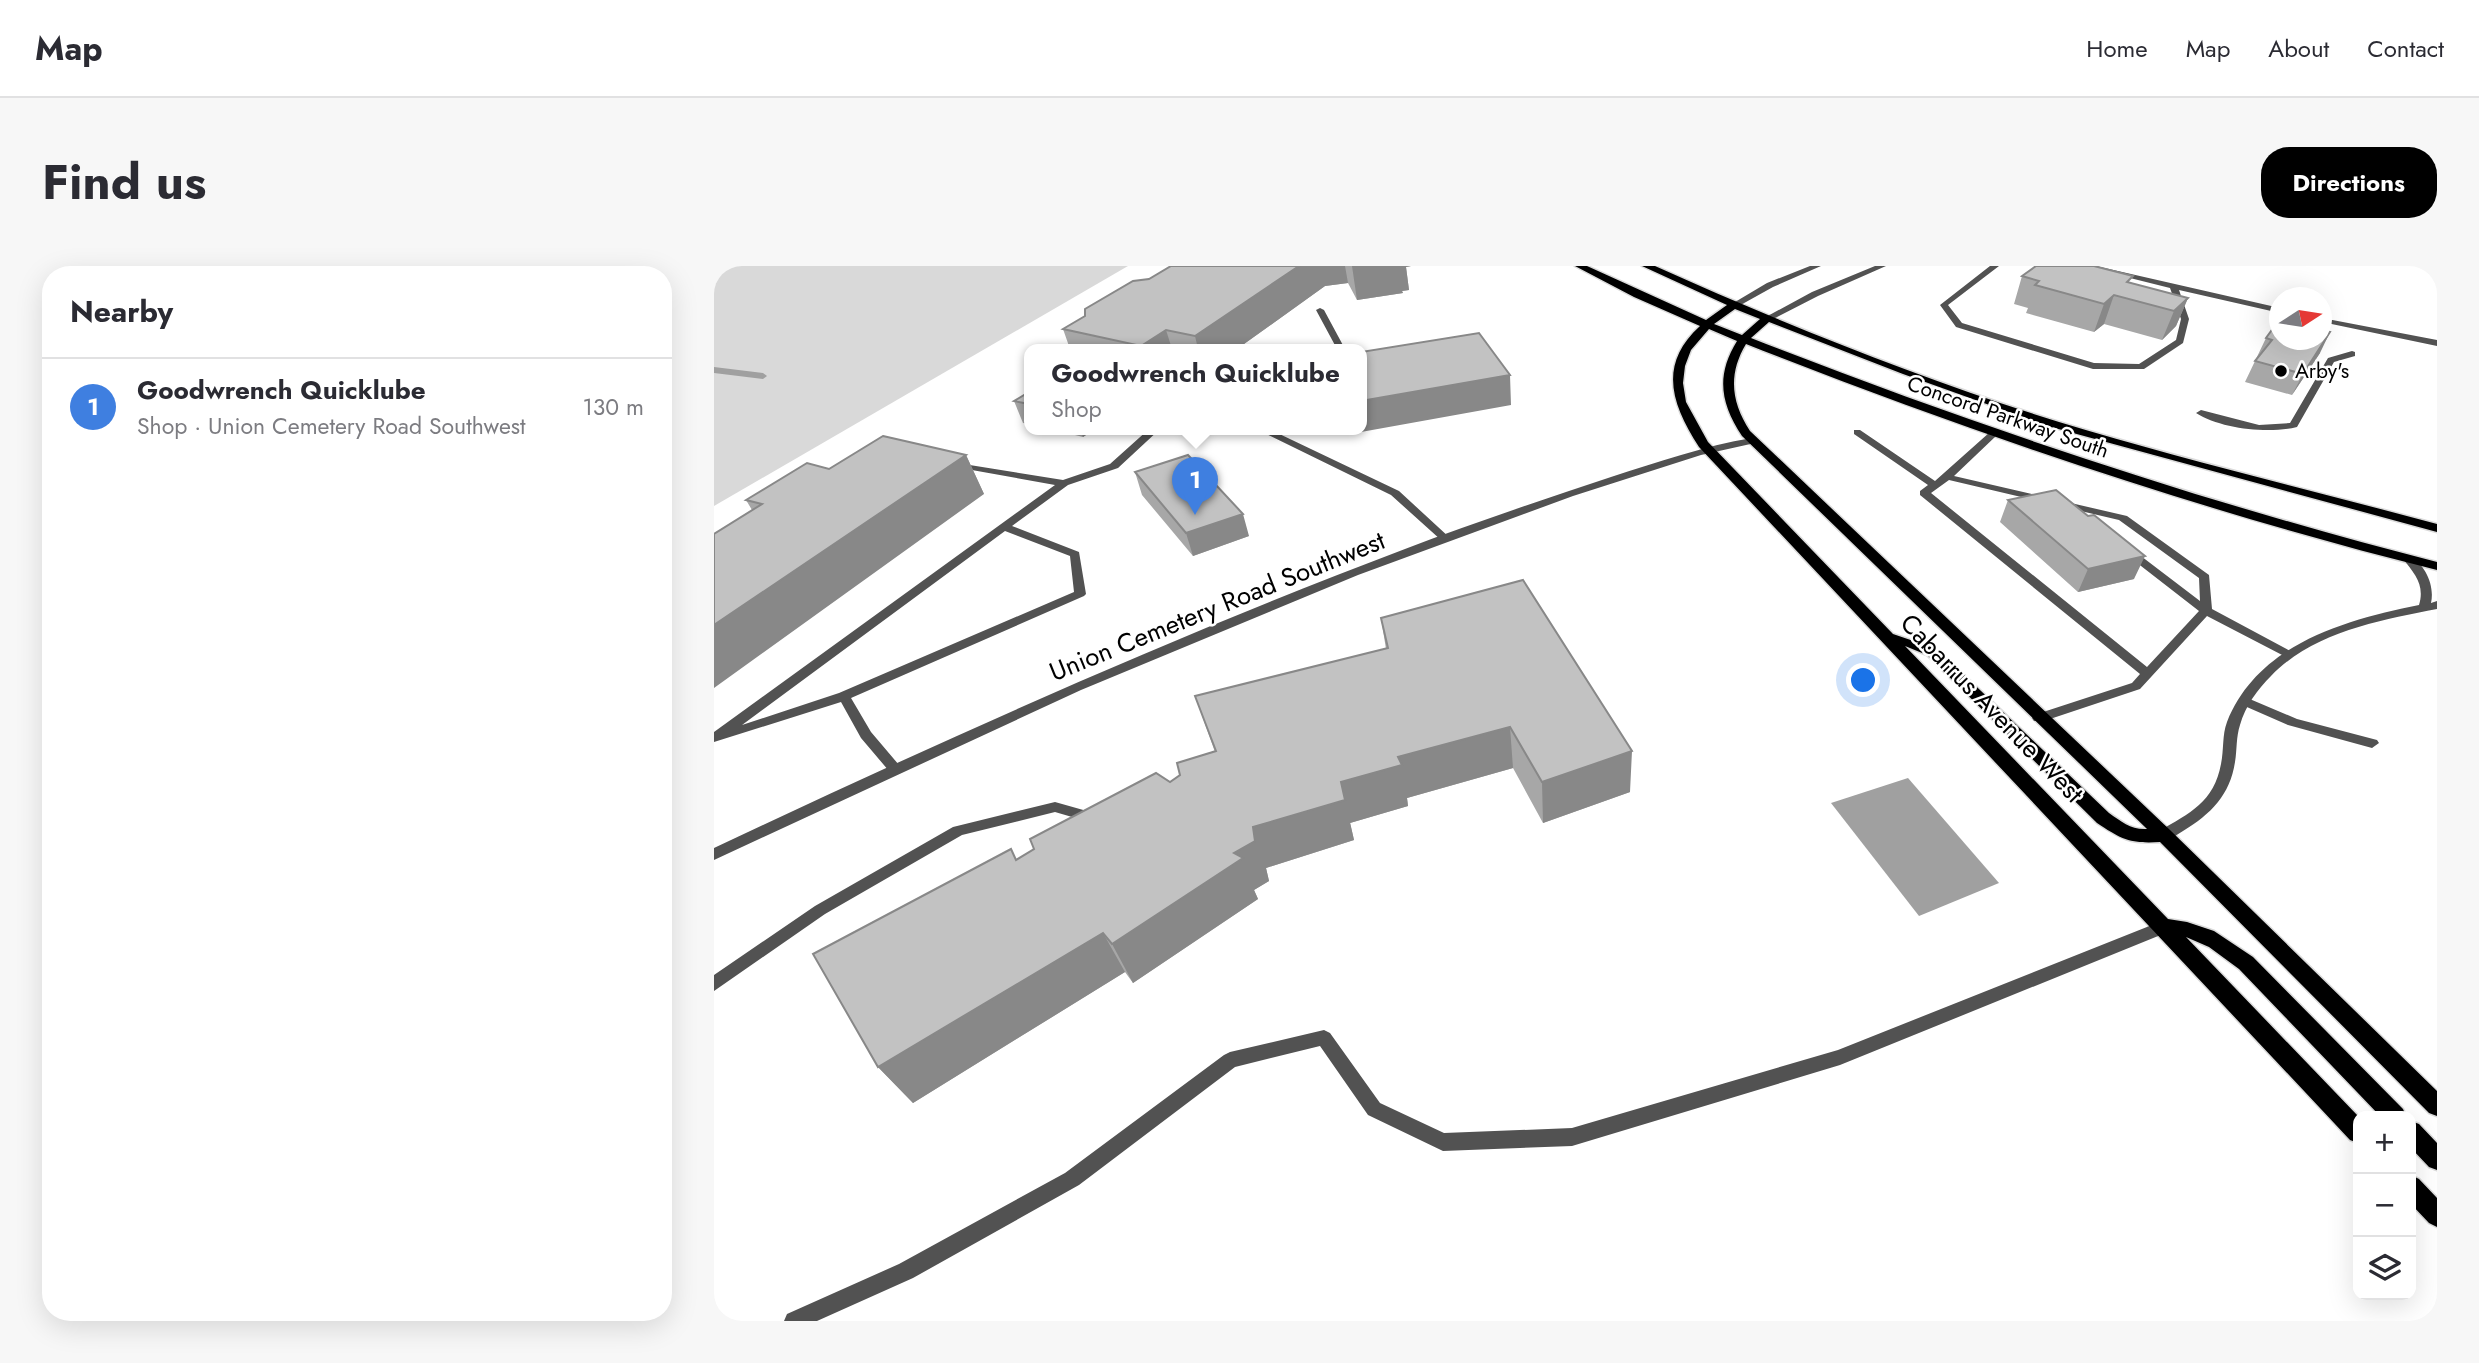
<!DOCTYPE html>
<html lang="en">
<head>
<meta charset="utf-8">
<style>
  body { margin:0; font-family:Jost,sans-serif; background:#f7f7f7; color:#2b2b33 }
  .controls { position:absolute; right:21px; bottom:21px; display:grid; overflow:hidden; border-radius:14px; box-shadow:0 7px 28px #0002 }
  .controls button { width:63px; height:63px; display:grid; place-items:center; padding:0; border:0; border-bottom:2px solid #e1e1e2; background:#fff; color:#2b2b33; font:35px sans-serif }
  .compass { position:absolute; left:1555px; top:21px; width:63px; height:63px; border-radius:50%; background:#fff; box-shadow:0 7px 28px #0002; rotate:78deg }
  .you { position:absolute; left:1150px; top:415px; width:24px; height:24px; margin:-18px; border:5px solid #fff; border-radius:50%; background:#1a73e8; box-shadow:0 0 0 10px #1a73e833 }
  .badge { display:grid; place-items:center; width:46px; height:46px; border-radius:50%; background:#000; color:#fff; font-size:23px; font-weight:700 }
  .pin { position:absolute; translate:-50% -58px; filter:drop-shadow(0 2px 4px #0008) }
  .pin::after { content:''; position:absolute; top:37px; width:24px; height:21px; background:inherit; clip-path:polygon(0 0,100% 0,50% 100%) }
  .popup { position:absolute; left:310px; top:78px; width:343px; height:91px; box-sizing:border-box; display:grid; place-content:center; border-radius:14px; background:#fff; filter:drop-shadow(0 2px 5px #0005); font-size:23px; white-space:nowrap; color:#7c7c81 }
  .popup b { font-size:26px; color:#2b2b33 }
  .popup::after { content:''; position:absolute; left:50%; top:100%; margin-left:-14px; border:14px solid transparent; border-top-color:#fff }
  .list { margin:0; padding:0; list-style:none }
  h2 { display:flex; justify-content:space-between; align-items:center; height:91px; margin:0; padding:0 28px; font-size:30px }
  h2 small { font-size:23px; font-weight:400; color:#7c7c81 }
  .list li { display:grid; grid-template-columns:46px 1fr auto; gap:21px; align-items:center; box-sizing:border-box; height:98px; padding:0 28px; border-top:2px solid #e1e1e2 }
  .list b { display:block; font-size:26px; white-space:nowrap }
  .list p { margin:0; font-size:23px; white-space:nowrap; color:#7c7c81 }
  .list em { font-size:23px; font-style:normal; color:#7c7c81 }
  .icon { flex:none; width:38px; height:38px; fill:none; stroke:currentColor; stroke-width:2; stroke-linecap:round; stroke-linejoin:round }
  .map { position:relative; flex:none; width:1723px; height:1055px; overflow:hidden; border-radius:28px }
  header { display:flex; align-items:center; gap:42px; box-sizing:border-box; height:98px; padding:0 35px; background:#fff; border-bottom:2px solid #e1e1e2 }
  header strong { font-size:33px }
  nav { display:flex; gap:38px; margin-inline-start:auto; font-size:24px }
  .intro { display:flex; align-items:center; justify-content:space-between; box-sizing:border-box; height:168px; padding:0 42px }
  h1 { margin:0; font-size:49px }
  .button { padding:18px 32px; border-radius:28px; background:#000; color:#fff; font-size:24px; font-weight:700 }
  main { display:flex; gap:42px; padding:0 42px }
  aside { flex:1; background:#fff; border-radius:28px; box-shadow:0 7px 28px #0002 }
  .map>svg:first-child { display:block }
  .green { fill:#d9d9d9 }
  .water { fill:#a0a0a0 }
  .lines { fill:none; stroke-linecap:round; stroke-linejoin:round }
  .stream { fill:#a0a0a0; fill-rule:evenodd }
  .primary-casing { stroke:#dbdbdb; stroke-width:3 }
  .service { fill:#525252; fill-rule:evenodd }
  .minor { fill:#525252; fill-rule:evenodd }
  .primary { fill:#000; fill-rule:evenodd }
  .wall { fill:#a7a7a7 }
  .shaded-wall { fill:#888 }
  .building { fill:#c2c2c2; stroke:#888; stroke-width:2 }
  .poi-dot { fill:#000; stroke:#fff; stroke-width:2.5 }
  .labels { text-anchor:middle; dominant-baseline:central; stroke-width:5; stroke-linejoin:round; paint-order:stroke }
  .far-poi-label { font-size:21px; fill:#000; stroke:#fff; text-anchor:start }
  .far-street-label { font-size:21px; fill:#000; stroke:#fff }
  .street-label { font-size:26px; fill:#000; stroke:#fff }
</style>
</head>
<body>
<header>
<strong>Map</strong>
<nav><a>Home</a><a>Map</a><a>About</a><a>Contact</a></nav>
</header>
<div class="intro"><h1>Find us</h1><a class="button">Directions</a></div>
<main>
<aside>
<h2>Nearby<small></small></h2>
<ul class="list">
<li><span class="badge" style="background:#3f7fe0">1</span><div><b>Goodwrench Quicklube</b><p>Shop · Union Cemetery Road Southwest</p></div><em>130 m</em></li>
</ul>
</aside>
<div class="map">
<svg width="1723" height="1055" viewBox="0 0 1723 1055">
  <rect width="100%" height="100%" fill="#fff"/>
  <!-- green -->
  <path class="green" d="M0,0H414L0,240Z"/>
  <!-- water -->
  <path class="water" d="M1194,512L1285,617L1205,650L1117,537Z"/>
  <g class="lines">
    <!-- stream -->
    <path class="stream" d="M0,101L49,107L53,110L49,113L0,107Z"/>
    <defs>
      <path id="primary" d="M861,0H873L992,54L1013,39L928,0H941C1072,59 1208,113 1345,156C1470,194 1597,224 1723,258V266L1337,161L1189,108L1055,56L1037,72C1262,160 1489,236 1723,296V304C1487,245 1258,167 1032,78C1014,108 1017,136 1036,165L1456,564L1723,825V850L1715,847L1446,576C1416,578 1407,573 1383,557L1213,389L1191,380L1454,653L1473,656L1500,665L1539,691L1689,843L1692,850H1666L1525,703L1495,681L1472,671L1644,850V877L1636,874L985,181C957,138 944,98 986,60L920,31ZM1021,43L1046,53L1028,69L1000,58ZM995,63L1023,75C1002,109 1006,137 1028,170L1433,563C1417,564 1408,556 1395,547L1223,383L1179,368L994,176L972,136L969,117L971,100L977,84Z
        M1697,855L1705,858L1723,877V904L1715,901L1697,882Z
        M1697,909L1705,913L1723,932V961L1715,957L1697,938Z"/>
    </defs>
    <!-- primary casing -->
    <use href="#primary" class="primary-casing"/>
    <!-- service -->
    <path class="service" d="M1096,0H1107L1059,21L1023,41L1016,39L1053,17Z
      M1161,0H1172L1104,30L1057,54L1050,52L1098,26Z
      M1276,0H1285L1234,39L1248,57L1380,97L1425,98L1462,74L1467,53L1456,22L1368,0H1382L1566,42V47L1465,24L1475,53L1469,77L1430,103H1379L1242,61L1226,39Z
      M606,42L610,44L631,83H623L602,44Z
      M1608,52L1723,74V80L1608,56Z
      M1638,85L1641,86V90L1620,96L1583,161C1555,168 1507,163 1482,147L1487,144L1545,159L1576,157L1614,92Z
      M435,163H446L404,202L354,219L298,260L365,286L372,328L370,330L137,432L157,466L185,499L187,502L185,505H175L147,472L127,436L0,476V466L341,219L241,201L236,198L237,196L349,214L396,198ZM291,265L356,290L360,326L125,427L28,459Z
      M542,163H555L685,225L736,272L731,275L727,274L677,229Z
      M1140,164H1146L1221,215L1276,166H1282V170L1240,210L1413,250L1495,309L1498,343L1582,388L1576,392L1572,391L1493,350L1426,423L1330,455H1320L1318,452L1320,449L1418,417L1426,408L1206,229V225L1214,219L1140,168ZM1235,214L1405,254L1485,312L1486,335L1419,284H1411L1409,286L1485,345L1433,401L1217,227Z
      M1531,431L1583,453L1663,474L1665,477L1658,482L1574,459L1526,438L1525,435L1526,432Z
      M341,536L387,549L389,553L387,557L382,558L341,546L248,569L111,648L0,725V709L101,640L239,561Z
      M1448,655L1454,656L1456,661L1454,666L1126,799L858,880L729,885L654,849L606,780L521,801L365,919L199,1012L103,1055H70L73,1048L185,998L351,907L510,789L516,786L610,764L616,767L666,837L730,867L858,862L1124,784Z"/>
    <!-- minor -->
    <path class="minor" d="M1038,172L1041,173V177L987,189L859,230L644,309L367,424L0,594V582C227,475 456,372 691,283C759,257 828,234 897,211C944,196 990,180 1038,172Z
      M1695,290C1711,298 1721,319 1717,337L1723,335V343C1667,354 1599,366 1557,410C1544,423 1531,440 1526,459C1522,471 1523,484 1521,496C1516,529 1497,548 1469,565C1461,570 1454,576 1445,573L1443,569L1445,565C1476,547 1500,536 1507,498C1510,484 1508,469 1513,456C1544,378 1631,354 1705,339C1711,319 1701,308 1689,293Z"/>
    <!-- primary -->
    <use href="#primary" class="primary"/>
  </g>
  <!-- wall -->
  <path class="wall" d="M457,0H697L692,1L695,24L688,25L689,27L643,34L634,17L611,20L523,83H356L349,63Z
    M1308,10L1417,17L1474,32L1462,60L1448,74L1390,58L1380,66L1312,47L1314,42L1300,38Z
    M1552,72L1606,87L1578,129L1531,116Z
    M315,126V158L309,157L300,135Z
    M337,163H381L369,171Z
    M252,189L270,228L38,244L32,234L115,203Z
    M421,206L535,270L479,290L428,229Z
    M1294,234L1420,313L1364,326L1286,256Z
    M667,352L916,526L829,557L799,502L693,532L694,540L636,557L640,574L552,602L555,615L540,624L544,633L419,717L411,706L199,837L164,801L303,593L456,516L501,486L481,430L672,383Z"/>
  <!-- shaded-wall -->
  <path class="shaded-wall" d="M585,0H631L634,17L611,20L523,83H484L481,70Z
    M638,0H697L692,1L695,24L688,25L689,27L643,34Z
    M1400,29L1390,58L1380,66L1390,38Z
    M1474,32L1462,60L1448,74L1460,45Z
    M452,64L458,83H428L427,80Z
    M1616,66L1606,87L1578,129L1589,108Z
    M796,109L797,139L647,166V135Z
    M366,163H381L369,171Z
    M252,189L270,228L0,422V359Z
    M529,248L535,270L479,290L472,267Z
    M1431,290L1420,313L1364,326L1374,303Z
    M796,461L799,502L693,532L694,540L636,557L627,516L684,491Z
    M918,485L916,526L829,557L828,516Z
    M631,534L640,574L552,602L555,615L540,624L544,633L419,717L398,678L520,587L539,561Z
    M389,667L411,706L199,837L164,801Z"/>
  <!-- building -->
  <path class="building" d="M457,0H585L481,70L452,64L427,80L349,63L371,50V43L419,15L435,13Z
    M1322,0H1380L1419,10L1413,16L1474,32L1460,45L1400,29L1390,38L1321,19L1325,15L1308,10Z
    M1565,54V74H1607V64L1616,66L1589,108L1541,95L1558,74L1552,72Z
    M765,67L796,109L647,135V86Z
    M315,126V138L300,135Z
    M169,170L252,189L0,359V268L48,238L32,234L93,197L115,203Z
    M474,189L529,248L472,267L421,206Z
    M1342,224L1374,250L1380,249L1431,290L1374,303L1294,234Z
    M809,314L918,485L828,516L796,461L684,491L688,499L627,516L631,534L539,561L541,575L520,587L529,592L398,678L389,667L164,801L99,688L297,583L302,594L320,583L316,573L442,507L456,516L466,509L463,497L502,485L481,430L674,382L667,352Z"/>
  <!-- markers -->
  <circle class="poi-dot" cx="1567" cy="105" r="7"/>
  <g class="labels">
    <!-- far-poi labels -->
    <g class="far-poi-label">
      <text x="1581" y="105">Arby's</text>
    </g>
    <!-- far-street labels -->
    <g class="far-street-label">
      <text transform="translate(1294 151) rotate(19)">Concord Parkway South</text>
    </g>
    <!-- street labels -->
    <g class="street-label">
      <text transform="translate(503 340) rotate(-22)">Union Cemetery Road Southwest</text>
      <text transform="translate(1278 442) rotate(46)">Cabarrus Avenue West</text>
    </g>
  </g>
</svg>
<div class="controls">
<button>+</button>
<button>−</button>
<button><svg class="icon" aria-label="layers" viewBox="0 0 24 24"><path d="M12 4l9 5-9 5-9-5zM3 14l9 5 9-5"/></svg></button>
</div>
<svg class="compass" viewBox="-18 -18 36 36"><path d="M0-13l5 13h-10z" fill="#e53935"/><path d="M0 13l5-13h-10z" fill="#7c7c81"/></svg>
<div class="you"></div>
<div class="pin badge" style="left:481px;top:249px;background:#3f7fe0">1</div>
<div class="popup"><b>Goodwrench Quicklube</b>Shop</div>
</div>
</main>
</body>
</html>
